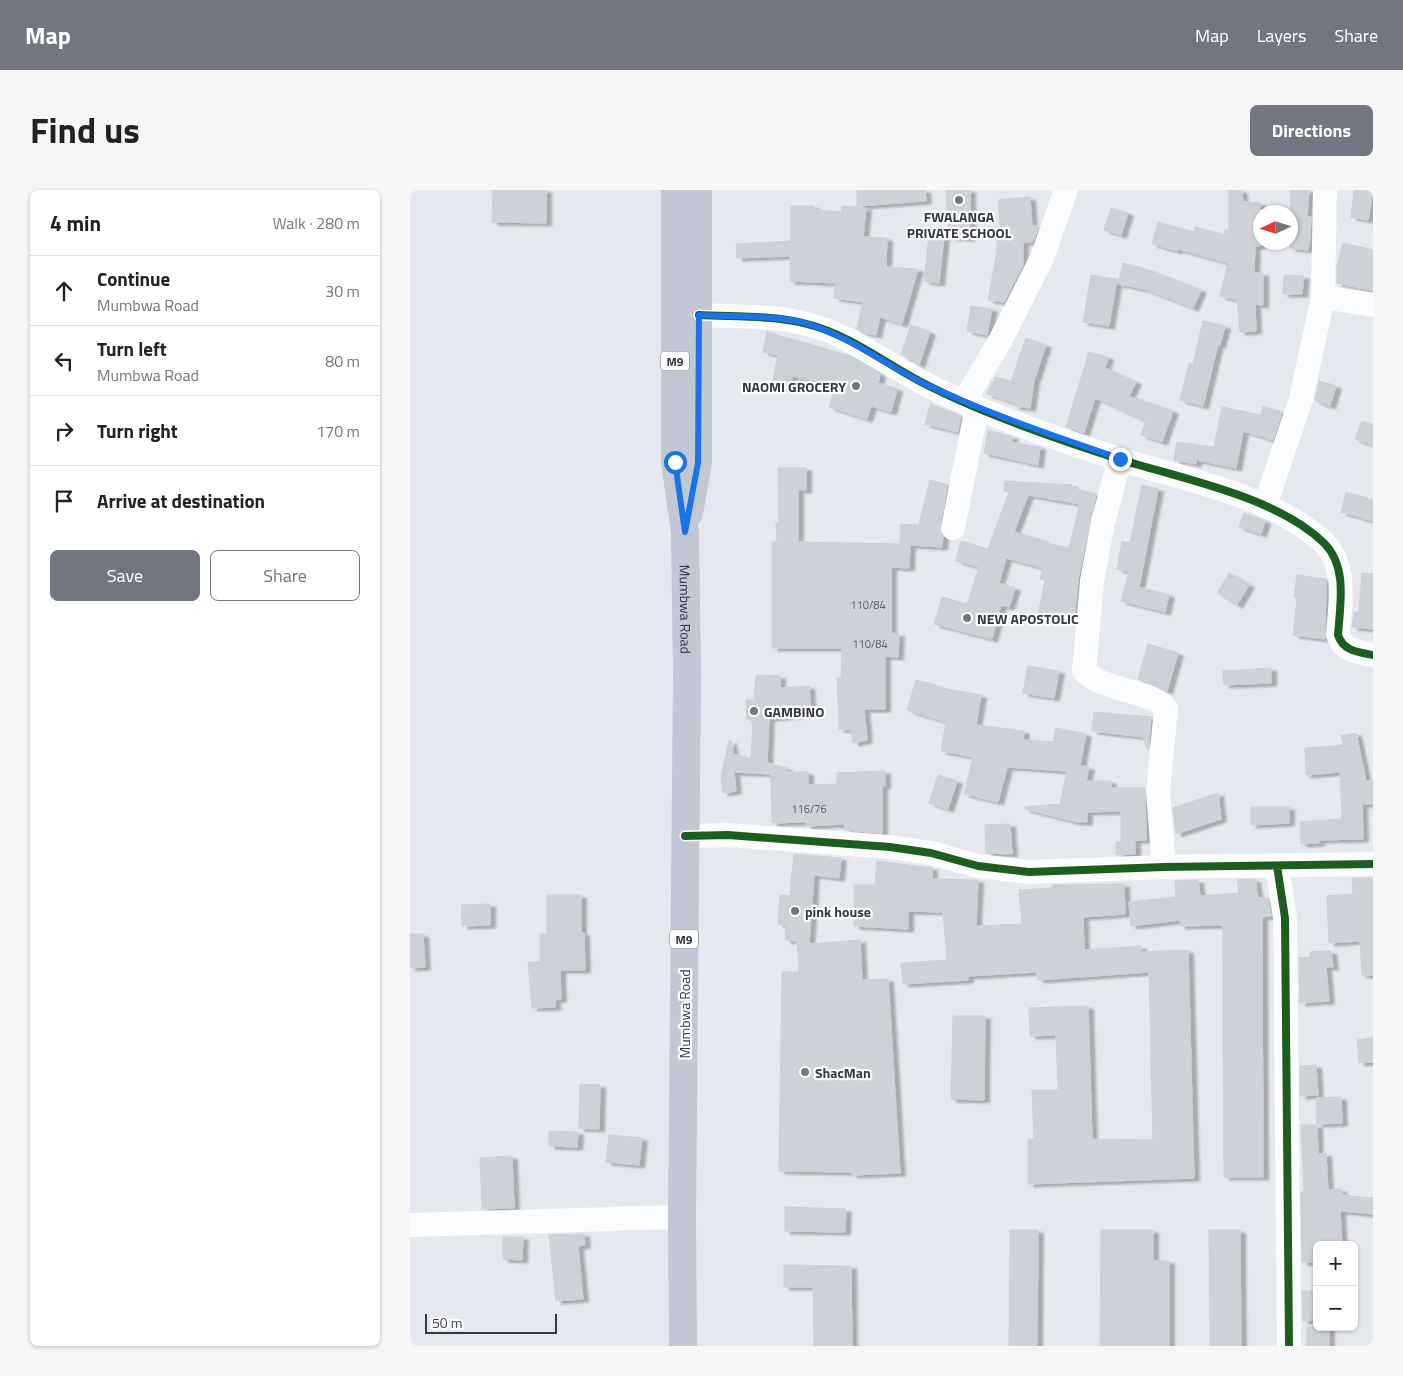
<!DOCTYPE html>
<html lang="en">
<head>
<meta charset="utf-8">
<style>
  body { margin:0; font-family:"Titillium Web",sans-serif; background:#f6f6f6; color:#222 }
  .controls { position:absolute; right:15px; bottom:15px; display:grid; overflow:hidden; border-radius:8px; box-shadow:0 1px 4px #0004 }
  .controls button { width:45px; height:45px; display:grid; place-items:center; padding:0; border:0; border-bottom:1px solid #e0e0e0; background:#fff; color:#222; font:25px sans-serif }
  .compass { position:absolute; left:843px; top:15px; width:45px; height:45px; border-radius:50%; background:#fff; box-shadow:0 1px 4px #0004; rotate:266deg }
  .scale { position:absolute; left:15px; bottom:12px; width:132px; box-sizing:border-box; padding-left:5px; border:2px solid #333845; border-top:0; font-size:14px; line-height:18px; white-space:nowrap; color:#333845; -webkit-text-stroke:4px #fff; paint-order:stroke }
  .stop { position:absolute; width:15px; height:15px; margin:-11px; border:4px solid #1a73e8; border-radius:50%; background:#fff }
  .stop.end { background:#1a73e8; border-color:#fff; box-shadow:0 1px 5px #0008 }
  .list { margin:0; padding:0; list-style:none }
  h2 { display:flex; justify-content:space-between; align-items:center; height:65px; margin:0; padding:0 20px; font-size:21px }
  h2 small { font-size:16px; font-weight:400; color:#767676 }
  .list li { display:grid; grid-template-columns:32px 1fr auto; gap:15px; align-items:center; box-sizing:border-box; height:70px; padding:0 20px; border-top:1px solid #e0e0e0 }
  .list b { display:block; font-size:19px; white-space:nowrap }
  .list p { margin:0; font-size:16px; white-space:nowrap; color:#767676 }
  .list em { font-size:16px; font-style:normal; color:#767676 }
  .actions { display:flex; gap:10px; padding:15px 20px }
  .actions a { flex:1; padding:11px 0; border:1px solid #727681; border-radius:8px; text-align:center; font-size:18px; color:#727681 }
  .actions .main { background:#727681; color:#fff }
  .icon { flex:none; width:28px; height:28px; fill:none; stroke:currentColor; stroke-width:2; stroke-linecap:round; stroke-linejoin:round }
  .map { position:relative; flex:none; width:963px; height:1156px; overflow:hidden; border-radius:8px }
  header { display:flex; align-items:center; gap:30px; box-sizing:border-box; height:70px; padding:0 25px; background:#727681; color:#fff }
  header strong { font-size:24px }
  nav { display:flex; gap:28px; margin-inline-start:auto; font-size:18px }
  .intro { display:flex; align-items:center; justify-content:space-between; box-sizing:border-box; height:120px; padding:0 30px }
  h1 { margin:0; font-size:35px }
  .button { padding:12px 22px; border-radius:8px; background:#727681; color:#fff; font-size:18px; font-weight:700 }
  main { display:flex; gap:30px; padding:0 30px }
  aside { flex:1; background:#fff; border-radius:8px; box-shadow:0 1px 4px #0004 }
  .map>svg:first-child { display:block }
  .building { fill:#cfd1d9; stroke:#cccfd8; fill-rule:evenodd; filter:url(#shadow) }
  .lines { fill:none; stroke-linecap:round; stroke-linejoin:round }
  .minor { stroke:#fbfcfd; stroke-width:24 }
  .major { stroke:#c3c7d4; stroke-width:28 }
  .cycleway-casing { stroke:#fff; stroke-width:11 }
  .cycleway { stroke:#1b5e20; stroke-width:8 }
  .route { stroke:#1a73e8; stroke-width:6 }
  .poi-dot { fill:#727681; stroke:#fff; stroke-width:2 }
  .labels { text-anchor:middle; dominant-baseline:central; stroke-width:4.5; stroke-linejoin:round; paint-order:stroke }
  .number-label { font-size:11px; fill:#5b5f6b }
  .shield { fill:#fff; stroke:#70747d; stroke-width:1 }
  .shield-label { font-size:12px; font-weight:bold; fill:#333845 }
  .poi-label { font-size:14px; font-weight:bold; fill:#333845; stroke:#fff; text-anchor:start }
  .street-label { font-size:14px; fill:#333845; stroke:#fff }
</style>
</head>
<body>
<header>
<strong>Map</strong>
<nav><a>Map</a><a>Layers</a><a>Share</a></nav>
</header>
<div class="intro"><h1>Find us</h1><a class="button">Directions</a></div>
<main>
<aside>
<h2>4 min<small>Walk · 280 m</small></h2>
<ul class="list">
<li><svg class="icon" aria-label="ahead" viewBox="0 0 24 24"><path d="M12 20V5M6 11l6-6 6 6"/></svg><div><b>Continue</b><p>Mumbwa Road</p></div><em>30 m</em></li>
<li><svg class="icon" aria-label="left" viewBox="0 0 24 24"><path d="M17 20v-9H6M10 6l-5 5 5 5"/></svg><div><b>Turn left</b><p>Mumbwa Road</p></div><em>80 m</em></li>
<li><svg class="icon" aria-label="right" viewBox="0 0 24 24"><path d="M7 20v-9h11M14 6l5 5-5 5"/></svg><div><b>Turn right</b></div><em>170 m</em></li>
<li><svg class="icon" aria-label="arrive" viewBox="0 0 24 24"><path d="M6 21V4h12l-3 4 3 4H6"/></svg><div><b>Arrive at destination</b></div></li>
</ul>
<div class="actions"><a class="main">Save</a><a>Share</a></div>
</aside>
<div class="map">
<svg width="963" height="1156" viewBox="0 0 963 1156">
  <defs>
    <filter id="shadow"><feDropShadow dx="5.5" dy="3" stdDeviation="1" flood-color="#0004"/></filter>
  </defs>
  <rect width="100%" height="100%" fill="#e6e8f0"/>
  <!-- building -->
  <path class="building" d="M83,0H136V33L82,32Z
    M447,0H515L516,11L447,16Z
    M536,0H560V48L539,47Z
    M819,0H831L833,12L850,13V56H845L844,83H853V115L845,114L846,141L830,142L827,110L810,106L818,73L768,59L767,61L742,54L748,32L784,42L785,37L815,45V40L819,41Z
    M881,0H899L897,27H901L900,48L898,60L880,58Z
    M944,0H963L958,30L941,27Z
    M620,7L622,36H629L623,52H613V75L594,112L578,110L587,61V37H590L588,10Z
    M381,16H404V20L432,22V16L456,18L453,47L477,48L476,77L508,79L492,134L470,127L466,145L452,142L447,139L453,112L424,108L426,93L380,91V66L327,68L326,54L381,51Z
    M701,18L718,23L711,45L694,40Z
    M519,45L534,47L529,93L514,91Z
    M933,53L963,60V101L927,93V77Z
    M713,73L739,80L791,100L783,118L734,99L708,94Z
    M681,85L707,89L699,136L673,132Z
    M874,85L894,86L892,104H873Z
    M561,116L582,119L577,145L557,141Z
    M793,131L815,136L810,155L808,154L793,216L770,210L779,173L783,174Z
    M501,135L520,142L509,175L491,164Z
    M357,142L438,165L470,184L468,193L487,199L481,222L461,216L457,229L419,217L425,195L382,186L381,194L363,190L368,165L353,162Z
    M616,148L636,155L624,191L620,218L604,216L605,213L577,204L585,187L601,191Z
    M679,162L698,167L695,178L726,192L719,206L763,221L752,252L731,245L736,231L685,208L674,243L656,237Z
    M909,191L926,196L920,216L905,211Z
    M520,214L551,226L548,242L515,234Z
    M853,216L872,222L863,250L833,241L826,278L786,270V274L764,270L767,252L804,257L812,217L851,225Z
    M952,231L963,235V255L945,249Z
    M578,240L603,247L601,252L630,257L628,275L574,263Z
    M368,278H396V300H388V352L490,354L491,334L509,335L520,290L538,295L530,335L533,347L532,357L500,355L499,378L481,377V443L489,444L488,467L475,466V519H454L457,550L443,553L441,540L429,539L427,488H431L432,458H362V352H367L366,333H369Z
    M595,291L662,295V298L686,304L668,389L664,433L628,426L635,390L630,389L633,378L596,368L589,393L605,398L599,417L591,415L582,449L524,434L532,407L557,414L569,377L546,371L551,351L578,359L599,302L594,301ZM618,305L670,314L659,358L632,352L633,350L604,342Z
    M732,295L748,299L729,397L759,405L755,422L711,411L719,382L707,379L712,351L720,353Z
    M936,302L963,310V331L931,322Z
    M834,323L855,331L851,344L829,337Z
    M819,383L839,395L827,415L807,403Z
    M952,383L963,384V439L942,437L944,422H949Z
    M887,385L916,389L915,449L883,445L887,408L884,407Z
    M738,454L768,463L757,501L728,489Z
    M618,476L649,481L644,508L613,503Z
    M861,478V493L814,495L813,481Z
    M346,485L370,486V498L399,496L401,524L359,528L357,573L377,578L376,582H398V595L427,594V583L475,581V596H472V643L435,640V634L396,636V632L362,633L361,584L324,582L326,601L313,603L311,587L319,551H321L323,564L341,569L343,529L337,530L336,510H344Z
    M506,490L526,495V497L571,505L566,535L614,541L613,550L643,552L646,538L676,544L670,576L679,577L676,591H701V598H735L736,650H725V664L706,665V652H711V621L677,622V632H666L615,619V617L650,614L657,581L597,577L588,612L554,604L563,567L531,561L536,532L497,520Z
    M684,522L741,527L738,561L733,547L682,541Z
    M946,543L956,591L963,590V614H952L953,649L909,650V653L891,654L890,632L932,629L930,582L896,585L895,558L933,555L931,546Z
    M528,585L547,591L538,619L519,613Z
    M808,603L811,629L766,644L763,618Z
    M841,617H879V633L841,635Z
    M600,634L602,664L576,663L575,635Z
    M384,664L431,668L429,688L404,685L399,754L450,750L452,790L478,789L490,983L442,985L441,982L369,981L372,782H389L387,751L375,750L376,735L368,734L370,705L380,706Z
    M467,671L522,678V689L568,690L566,736L612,734L609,700L642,698V695L714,694L715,724L673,727L674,760L731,756V762L778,760L784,988L618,994V949H624L622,900H648L646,845L620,846L619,818L678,816L682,949L743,950L739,782L628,790L627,782L558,786V790L493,794L491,773L537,770L533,722L498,721V739L444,736V695H465Z
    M942,688H963V785H952L950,751L919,753L917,706L943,704Z
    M845,689L848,708H858L861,726L852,727L853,987H814L813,735L770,736V730L721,736L719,712L766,707L765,691L788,690L790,706L829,703L827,690Z
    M137,705H171V743H174L175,780H150L151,809L145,810V817L122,818L118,772H130V744H137Z
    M80,714V735L52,736L51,715Z
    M0,744H13L15,777L0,778Z
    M921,761L923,777H916L919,811L890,813L889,768L901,767L900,762Z
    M543,826H575L574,910L541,909Z
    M963,848V872L949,873L947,850Z
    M906,875L908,905L890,906V876Z
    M170,894L190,895L189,939L169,938Z
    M931,907L932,933L907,934L906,908Z
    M891,935H907L908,964L916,963L918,1000L931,999L932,1005L963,1008V1024L930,1021L932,1055H907V1072H892L891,1002L894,1001Z
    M139,941L168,942L167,957L139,956Z
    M199,945L232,948L229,975L196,972Z
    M102,966L104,1018L72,1019L70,968Z
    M375,1017L436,1019L435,1042L375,1041Z
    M600,1040H628L627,1156H599Z
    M691,1040H743V1071H759V1156H690Z
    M799,1040H830L831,1156H800Z
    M174,1044L175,1055L168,1056L173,1109L146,1111L139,1045Z
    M93,1047H113L112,1070L93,1069Z
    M374,1075L441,1076L442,1156H404L403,1097H374Z
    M892,1101H904L907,1130L893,1131Z
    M897,1137H919V1156H897Z"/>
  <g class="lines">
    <!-- minor -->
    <path class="minor" d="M913,107L963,115
      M289,125C324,127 363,125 397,134C441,145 477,175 517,195C576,225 649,250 712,270C773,289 867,307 914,353C938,377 930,415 928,445C933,461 948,462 963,465
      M554,212L591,149L632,68L656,0
      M710,269L693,332L682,391L674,481C693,501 745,501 756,519L748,602L754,677
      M855,315L891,209L913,107L915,0
      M543,338L567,217
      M275,646L318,645L480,657L521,663L568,676L619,682L754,677L963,674
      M867,676L875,728L879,1156
      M0,1035L272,1027"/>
    <!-- major -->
    <g class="major">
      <path id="s1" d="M265,0V272L275,342L277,485L272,1027L273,1156"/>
      <path d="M279,323L288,273V0"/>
    </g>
    <defs>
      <path id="cycleway" d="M289,125C324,127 363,125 397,134C441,145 477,175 517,195C576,225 649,250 712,270C773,289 867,307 914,353C938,377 930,415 928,445C933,461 948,462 963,465
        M275,646L318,645L480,657L521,663L568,676L619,682L754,677L963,674
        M867,676L875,728L879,1156"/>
    </defs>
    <!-- cycleway casing -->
    <use href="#cycleway" class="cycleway-casing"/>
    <!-- cycleway -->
    <use href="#cycleway" class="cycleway"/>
  </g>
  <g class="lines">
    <!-- route -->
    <path class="route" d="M265,272L275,342L288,273L289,125C320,127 370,125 398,134C443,148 478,177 519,196C581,225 646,246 710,269"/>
  </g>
  <!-- markers -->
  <g class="poi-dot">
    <circle cx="549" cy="10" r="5"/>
    <circle cx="446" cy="196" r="5"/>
    <circle cx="557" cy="428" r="5"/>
    <circle cx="344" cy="521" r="5"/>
    <circle cx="385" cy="721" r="5"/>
    <circle cx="395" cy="882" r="5"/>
  </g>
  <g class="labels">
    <!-- number labels -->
    <g class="number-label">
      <text x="458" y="415">110/84</text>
      <text x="460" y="454">110/84</text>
      <text x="399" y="619">116/76</text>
    </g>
    <!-- shield labels -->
    <g class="shield">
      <rect x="251" y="161.5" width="28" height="19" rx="4"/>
      <rect x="260" y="739.5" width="28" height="19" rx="4"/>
    </g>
    <g class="shield-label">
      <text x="265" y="171">M9</text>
      <text x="274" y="749">M9</text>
    </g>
    <!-- poi labels -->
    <g class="poi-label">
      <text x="549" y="26" text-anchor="middle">FWALANGA<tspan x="549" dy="16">PRIVATE SCHOOL</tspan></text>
      <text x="436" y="196" text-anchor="end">NAOMI GROCERY</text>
      <text x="567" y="428">NEW APOSTOLIC</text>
      <text x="354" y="521">GAMBINO</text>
      <text x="395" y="721">pink house</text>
      <text x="405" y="882">ShacMan</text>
    </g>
    <!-- street labels -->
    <g class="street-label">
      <text stroke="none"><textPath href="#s1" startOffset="420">Mumbwa Road</textPath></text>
      <text transform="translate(274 824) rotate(-90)">Mumbwa Road</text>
    </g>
  </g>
</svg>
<div class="controls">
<button>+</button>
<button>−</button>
</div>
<svg class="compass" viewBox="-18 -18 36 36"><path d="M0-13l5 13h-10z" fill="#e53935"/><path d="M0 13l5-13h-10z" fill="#767676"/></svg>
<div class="scale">50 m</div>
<div class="stop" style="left:265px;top:272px"></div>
<div class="stop end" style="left:710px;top:269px"></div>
</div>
</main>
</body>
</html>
